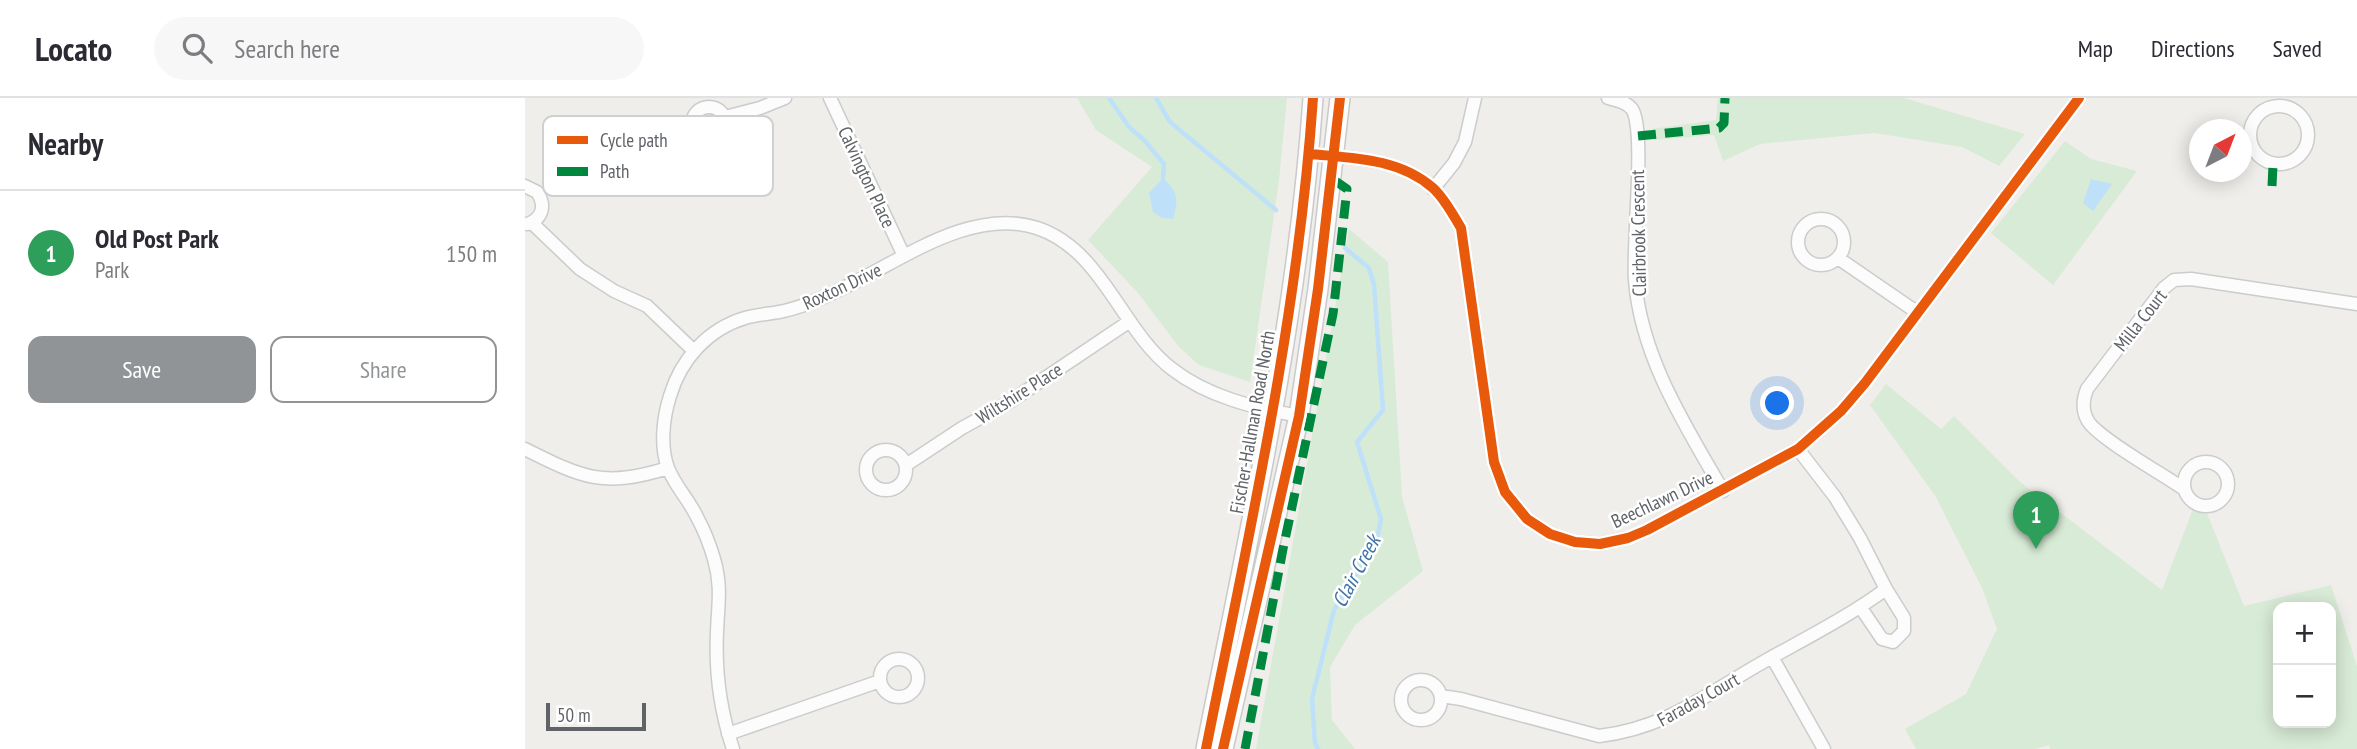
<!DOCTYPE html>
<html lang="en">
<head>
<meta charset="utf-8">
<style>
  body { margin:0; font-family:"PT Sans Narrow",sans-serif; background:#f7f7f7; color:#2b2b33 }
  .controls { position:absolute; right:21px; bottom:21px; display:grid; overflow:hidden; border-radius:14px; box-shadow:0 4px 18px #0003 }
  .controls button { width:63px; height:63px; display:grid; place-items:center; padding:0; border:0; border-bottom:2px solid #e1e1e2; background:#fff; color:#2b2b33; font:35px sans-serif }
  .compass { position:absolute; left:1664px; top:21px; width:63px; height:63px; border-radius:50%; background:#fff; box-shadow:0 4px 18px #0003; rotate:42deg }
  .scale { position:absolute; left:21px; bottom:18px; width:100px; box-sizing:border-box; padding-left:7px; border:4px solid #5f6368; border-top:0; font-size:19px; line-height:24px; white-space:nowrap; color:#5f6368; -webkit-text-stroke:5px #fff; paint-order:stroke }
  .you { position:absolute; left:1253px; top:306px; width:24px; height:24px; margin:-18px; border:5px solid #fff; border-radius:50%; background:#1a73e8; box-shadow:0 0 0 10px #1a73e833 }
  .badge { display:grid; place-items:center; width:46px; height:46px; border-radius:50%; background:#919496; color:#fff; font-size:23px; font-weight:700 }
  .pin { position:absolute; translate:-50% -58px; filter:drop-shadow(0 2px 4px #0008) }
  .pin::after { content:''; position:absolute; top:37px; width:24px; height:21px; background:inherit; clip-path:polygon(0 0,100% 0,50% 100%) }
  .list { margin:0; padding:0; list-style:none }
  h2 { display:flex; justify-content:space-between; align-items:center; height:91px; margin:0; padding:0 28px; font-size:30px }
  h2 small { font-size:23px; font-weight:400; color:#7c7c81 }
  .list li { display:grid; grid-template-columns:46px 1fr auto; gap:21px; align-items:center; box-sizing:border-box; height:126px; padding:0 28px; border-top:2px solid #e1e1e2 }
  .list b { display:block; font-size:26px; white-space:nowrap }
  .list p { margin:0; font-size:23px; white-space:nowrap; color:#7c7c81 }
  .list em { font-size:23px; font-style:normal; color:#7c7c81 }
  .actions { display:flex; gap:14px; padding:21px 28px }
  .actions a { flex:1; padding:16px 0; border:2px solid #919496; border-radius:14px; text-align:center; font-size:24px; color:#919496 }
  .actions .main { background:#919496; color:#fff }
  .icon { flex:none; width:38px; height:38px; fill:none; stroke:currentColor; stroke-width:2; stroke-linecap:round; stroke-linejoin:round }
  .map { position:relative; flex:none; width:1832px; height:651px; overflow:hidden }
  header { display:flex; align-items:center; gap:42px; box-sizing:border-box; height:98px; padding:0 35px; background:#fff; border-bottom:2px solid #e1e1e2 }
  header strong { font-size:33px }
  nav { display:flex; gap:38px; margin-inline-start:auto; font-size:24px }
  .search { width:490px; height:63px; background:#f7f7f7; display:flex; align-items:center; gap:18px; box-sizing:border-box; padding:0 24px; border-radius:38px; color:#7c7c81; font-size:26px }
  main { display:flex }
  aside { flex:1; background:#fff }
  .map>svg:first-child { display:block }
  .green { fill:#d8ebd6; fill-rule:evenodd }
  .water { fill:#bfe0f9 }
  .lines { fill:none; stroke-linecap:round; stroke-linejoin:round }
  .stream { stroke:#bfe0f9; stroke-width:4.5 }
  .street-casing { stroke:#cbcccc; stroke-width:15 }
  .secondary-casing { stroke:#cacacb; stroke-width:22 }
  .street { stroke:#fdfcfc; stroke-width:12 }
  .secondary { stroke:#fdfcfc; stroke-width:19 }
  .quiet { stroke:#00873e; stroke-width:9; stroke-dasharray:18 9; stroke-linecap:butt }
  .cycleway-casing { stroke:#fff; stroke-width:15 }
  .cycleway { stroke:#e8590c; stroke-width:10 }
  .labels { text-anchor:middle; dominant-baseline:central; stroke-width:5; stroke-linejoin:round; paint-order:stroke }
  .street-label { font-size:19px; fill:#5f6368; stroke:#fff }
  .water-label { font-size:21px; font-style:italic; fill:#4174aa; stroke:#fff }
  .key { fill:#fff; stroke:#cfd0d2; stroke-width:2 }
  .key-label { font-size:19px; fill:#5f6368 }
</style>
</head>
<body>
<header>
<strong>Locato</strong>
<div class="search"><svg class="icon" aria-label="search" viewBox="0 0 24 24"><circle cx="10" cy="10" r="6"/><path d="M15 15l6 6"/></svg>Search here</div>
<nav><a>Map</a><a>Directions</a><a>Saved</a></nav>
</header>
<main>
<aside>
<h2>Nearby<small></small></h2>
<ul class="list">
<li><span class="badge" style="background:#2e9e5b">1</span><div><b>Old Post Park</b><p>Park</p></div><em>150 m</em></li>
</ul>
<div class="actions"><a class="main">Save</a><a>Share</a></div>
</aside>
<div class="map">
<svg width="1832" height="651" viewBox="0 0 1832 651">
  <rect width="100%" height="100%" fill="#efeeea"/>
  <!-- green -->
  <path class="green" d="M552,0H762L754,82L725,284L674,267L654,249L613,195L563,142L627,69L571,32Z
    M1193,0H1379L1500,36L1474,68L1437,49L1349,35L1235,46L1198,63L1189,37L1129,42L1127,31L1191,22Z
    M1540,43L1566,61L1612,73L1528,187L1466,135Z
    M824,131L863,164L877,399L898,473L830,527L805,569L807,622L830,651H731Z
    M1361,286L1416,331L1429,318L1495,384L1637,492L1668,411L1682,415L1719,508L1806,487L1832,568V651H1525L1524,647L1510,651H1391L1380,631L1441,596L1472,531L1457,490L1411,399L1345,307ZM1753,509H1806V625H1753Z"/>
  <!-- water -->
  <path class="water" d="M638,80C653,94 654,101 648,121L637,120L628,114L624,95Z
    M1566,81L1587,86L1568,113L1558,105Z"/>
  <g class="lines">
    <!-- stream -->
    <path class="stream" d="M584,0L604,29L619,42L639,66L638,80
      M631,0L645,24L751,112
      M793,651L790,645L787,601L809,512L852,442L856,421L832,344L858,312L849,187L844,170L820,150"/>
    <defs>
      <path id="street" d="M305,0L379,158
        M1083,0C1091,2 1102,4 1107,11C1121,32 1107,149 1110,182C1116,259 1160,327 1198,393
        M1725 37a29 29 0 1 1 58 0a29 29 0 1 1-58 0Z
        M167 26a17 17 0 1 1 34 0a17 17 0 1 1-34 0Z
        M200,19L235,10L260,0
        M785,56C827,60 874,60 908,90C920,101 928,117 936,130L969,364L980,394L1002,421L1025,436L1050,444L1075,446L1103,440L1122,432L1273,351L1316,313L1340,285L1554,0
        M0,88L12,94C21,107 18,121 2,126
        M908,91L929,65L940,44L950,0
        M1273 144a23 23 0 1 1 46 0a23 23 0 1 1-46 0Z
        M7,125L55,171L89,193L122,208L168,252
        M1313,160L1393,215
        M0,351C58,380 78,390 143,370
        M1273,351L1310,399L1335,440L1361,491L1379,520V533L1368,544L1357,541L1336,510
        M341 372a20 20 0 1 1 40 0a20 20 0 1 1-40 0Z
        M1659 386a22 22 0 1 1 44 0a22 22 0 1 1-44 0Z
        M381,367L437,330L486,303L605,223
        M1659,391C1639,377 1573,340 1563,323C1557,313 1558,301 1562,291L1639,190L1649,182L1666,181L1832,206
        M1247,559L1299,651
        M355 580a19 19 0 1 1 38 0a19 19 0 1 1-38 0Z
        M876 602a20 20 0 1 1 40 0a20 20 0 1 1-40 0Z
        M916,598L936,601L1074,638C1142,630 1183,595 1240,563C1281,540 1323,519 1361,491
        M203,636L355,583
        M208,651C195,612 190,574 192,534C193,507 197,488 189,461C185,447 179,432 172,419C164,402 150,388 143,370C135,348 138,320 145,298C156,261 183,231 220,220C233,216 246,216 259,213C285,207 308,195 332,183C385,156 451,110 512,130C578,152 596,232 647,271C683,299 730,310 774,318"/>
      <path id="secondary" d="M681,651C724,435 773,220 788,0
        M698,651L774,318L793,191L815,0"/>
    </defs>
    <!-- street casing -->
    <use href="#street" class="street-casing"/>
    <!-- secondary casing -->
    <use href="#secondary" class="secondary-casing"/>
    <!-- street -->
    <use href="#street" class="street"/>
    <!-- secondary -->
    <use href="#secondary" class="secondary"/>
    <!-- quiet -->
    <path class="quiet" d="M1113,38L1194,30L1199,25L1200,0
      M1747,88L1748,67
      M720,651L758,451L808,216L822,91L806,80"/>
    <defs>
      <path id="cycleway" d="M785,56C827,60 874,60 908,90C920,101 928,117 936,130L969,364L980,394L1002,421L1025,436L1050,444L1075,446L1103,440L1122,432L1273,351L1316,313L1340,285L1554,0
        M681,651C724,435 773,220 788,0
        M698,651L774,318L793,191L815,0"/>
    </defs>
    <!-- cycleway casing -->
    <use href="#cycleway" class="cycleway-casing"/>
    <!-- cycleway -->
    <use href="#cycleway" class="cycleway"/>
  </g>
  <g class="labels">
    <!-- street labels -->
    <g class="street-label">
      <text transform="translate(342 79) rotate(65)">Calvington Place</text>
      <text transform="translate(1113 135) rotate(-91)">Clairbrook Crescent</text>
      <text transform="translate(317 188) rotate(-25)">Roxton Drive</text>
      <text transform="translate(1615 222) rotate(-52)">Milla Court</text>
      <text transform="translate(494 295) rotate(-32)">Wiltshire Place</text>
      <text transform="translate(727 324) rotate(-80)">Fischer-Hallman Road North</text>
      <text transform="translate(1137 401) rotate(-25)">Beechlawn Drive</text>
      <text transform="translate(1173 601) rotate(-29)">Faraday Court</text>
    </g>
    <!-- water labels -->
    <g class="water-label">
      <text transform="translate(831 473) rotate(-62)">Clair Creek</text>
    </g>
  </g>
  <!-- legend -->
  <rect x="18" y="18" width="230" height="80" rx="10" class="key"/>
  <rect x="32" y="38" width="31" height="8" fill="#e8590c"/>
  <rect x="32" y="69" width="31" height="9" fill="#00873e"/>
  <g class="key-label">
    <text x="75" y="49">Cycle path</text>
    <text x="75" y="80">Path</text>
  </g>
</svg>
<div class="controls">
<button>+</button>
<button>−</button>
</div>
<svg class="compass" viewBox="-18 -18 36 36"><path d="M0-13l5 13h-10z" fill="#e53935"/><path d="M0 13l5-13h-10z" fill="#7c7c81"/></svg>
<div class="scale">50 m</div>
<div class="you"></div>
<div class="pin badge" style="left:1511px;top:451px;background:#2e9e5b">1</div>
</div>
</main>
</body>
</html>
